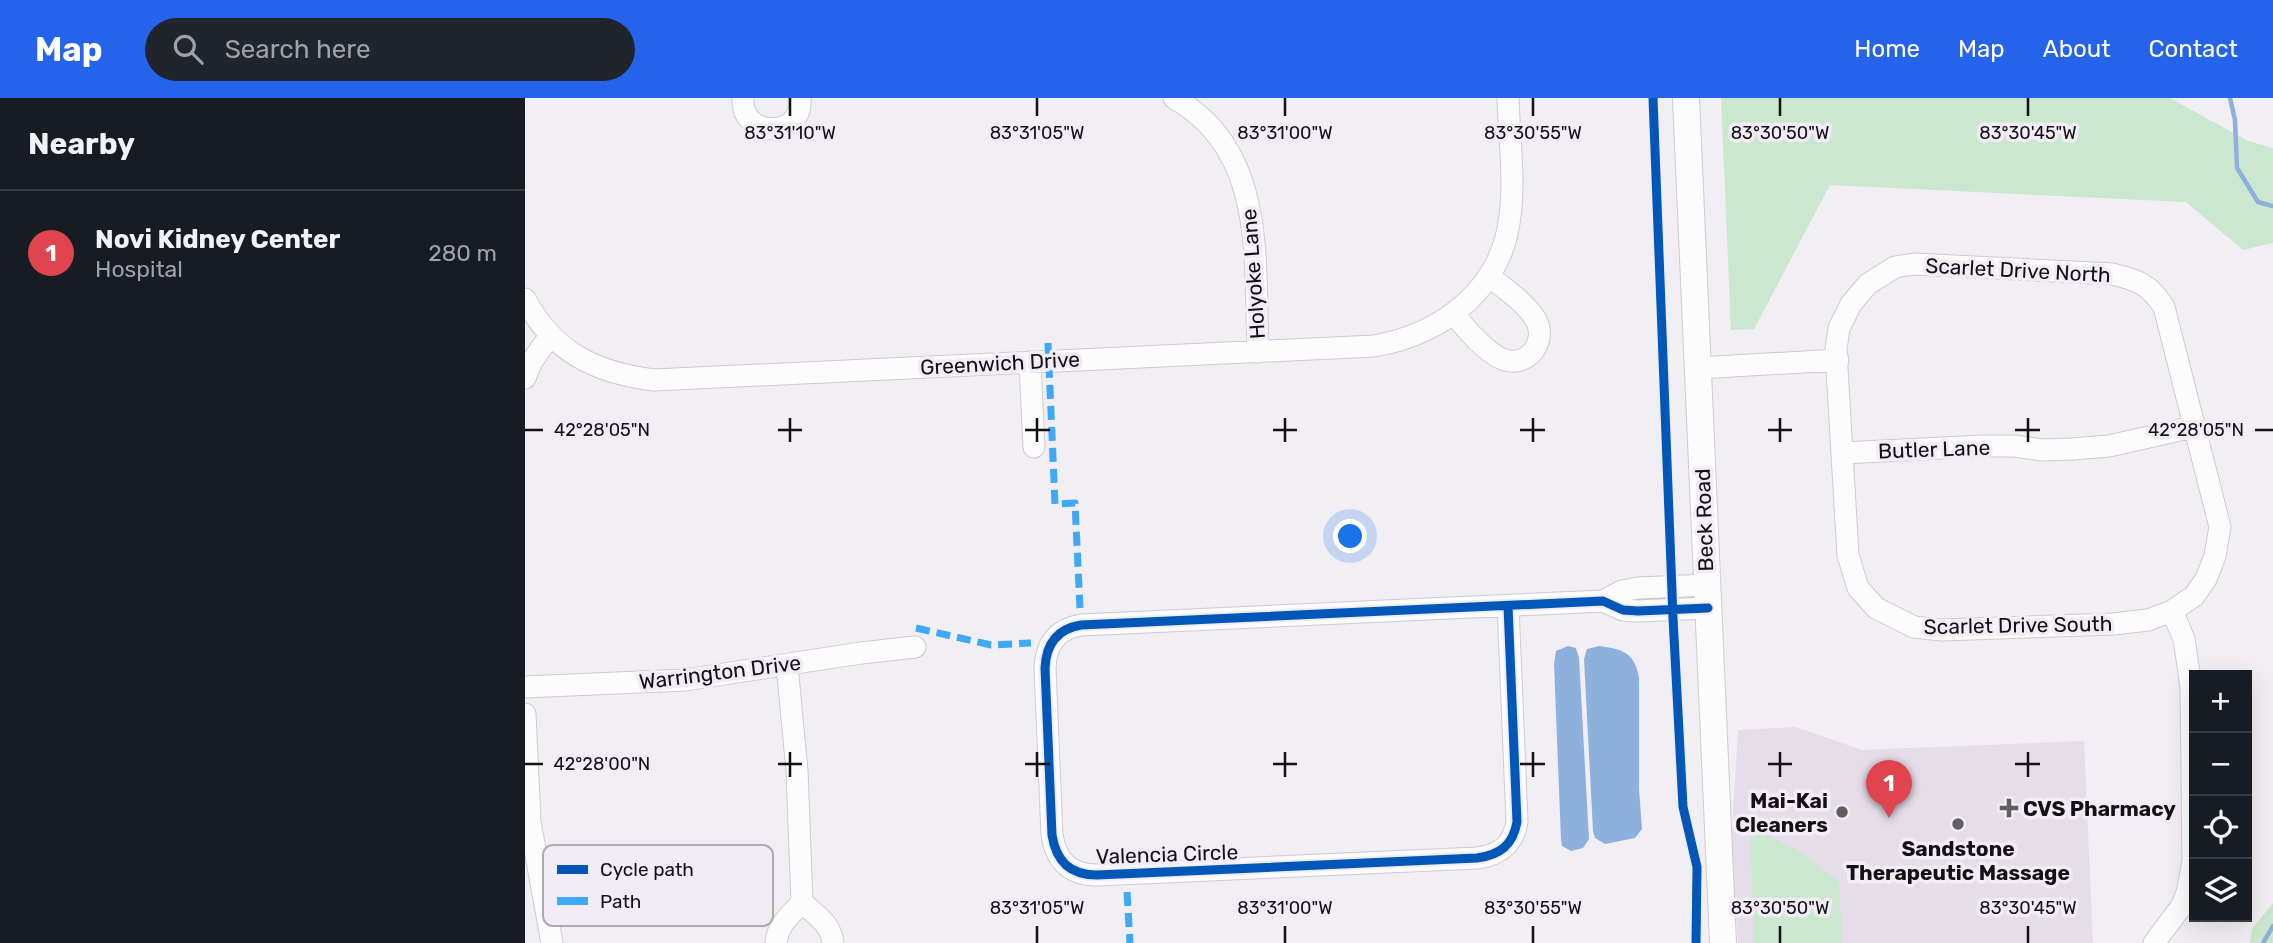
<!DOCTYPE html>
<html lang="en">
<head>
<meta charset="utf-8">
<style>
  body { margin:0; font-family:Rubik,sans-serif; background:#20242c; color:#f1f3f6 }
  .controls { position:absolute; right:21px; bottom:21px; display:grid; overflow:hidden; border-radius:0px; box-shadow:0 7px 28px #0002 }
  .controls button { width:63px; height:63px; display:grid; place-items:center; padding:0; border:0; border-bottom:2px solid #363941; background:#171b24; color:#f1f3f6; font:35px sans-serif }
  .you { position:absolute; left:826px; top:439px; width:24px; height:24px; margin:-18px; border:5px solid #fff; border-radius:50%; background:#1a73e8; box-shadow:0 0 0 10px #1a73e833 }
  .badge { display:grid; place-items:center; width:46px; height:46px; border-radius:50%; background:#2563eb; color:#fff; font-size:23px; font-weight:700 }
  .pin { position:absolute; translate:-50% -58px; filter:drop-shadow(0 2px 4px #0008) }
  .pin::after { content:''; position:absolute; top:37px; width:24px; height:21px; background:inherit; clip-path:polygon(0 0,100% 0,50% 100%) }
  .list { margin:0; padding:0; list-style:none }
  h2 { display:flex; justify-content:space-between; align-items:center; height:91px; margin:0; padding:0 28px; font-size:30px }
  h2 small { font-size:23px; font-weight:400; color:#9ea1a6 }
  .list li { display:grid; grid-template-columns:46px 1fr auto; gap:21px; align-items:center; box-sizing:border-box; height:126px; padding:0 28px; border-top:2px solid #363941 }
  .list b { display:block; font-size:26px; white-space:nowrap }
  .list p { margin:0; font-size:23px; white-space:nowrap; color:#9ea1a6 }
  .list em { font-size:23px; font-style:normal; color:#9ea1a6 }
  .icon { flex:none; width:38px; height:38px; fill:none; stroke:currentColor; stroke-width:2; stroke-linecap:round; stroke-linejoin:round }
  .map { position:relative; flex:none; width:1748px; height:845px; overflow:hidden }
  header { display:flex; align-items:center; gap:42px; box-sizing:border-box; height:98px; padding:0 35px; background:#2563eb; color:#fff }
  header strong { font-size:33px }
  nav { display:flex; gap:38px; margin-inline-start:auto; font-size:24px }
  .search { width:490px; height:63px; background:#20242c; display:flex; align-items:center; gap:18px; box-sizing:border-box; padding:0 24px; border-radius:38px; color:#9ea1a6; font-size:26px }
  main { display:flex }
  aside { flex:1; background:#171b24 }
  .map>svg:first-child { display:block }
  .built { fill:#e5dee9 }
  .green { fill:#cce7cf }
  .water { fill:#8db0dd }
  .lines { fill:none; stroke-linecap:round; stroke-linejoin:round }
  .stream { stroke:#8db0dd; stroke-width:4.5 }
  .minor-casing { stroke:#ceccd0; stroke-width:23 }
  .major-casing { stroke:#ceccd0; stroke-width:28 }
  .minor { stroke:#fdfcfd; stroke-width:21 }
  .major { stroke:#fdfcfd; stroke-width:26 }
  .quiet { stroke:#3fa9f5; stroke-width:7; stroke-dasharray:14 7; stroke-linecap:butt }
  .cycleway-casing { stroke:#f2ecf6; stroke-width:13 }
  .cycleway { stroke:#0057b8; stroke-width:9 }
  .ticks { fill:none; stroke:#131114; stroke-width:2.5 }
  .poi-dot { fill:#615e62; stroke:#f2ecf6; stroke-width:2.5 }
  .labels { text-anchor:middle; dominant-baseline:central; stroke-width:7; stroke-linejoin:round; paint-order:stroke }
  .street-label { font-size:21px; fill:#131114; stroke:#f2ecf6 }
  .poi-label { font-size:21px; font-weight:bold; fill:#131114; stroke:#f2ecf6; text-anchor:end }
  .key { fill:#f2ecf6; stroke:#afaab2; stroke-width:2 }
  .key-label { font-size:19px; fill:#131114 }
  .ticks-label { font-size:18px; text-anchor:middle; fill:#131114; stroke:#f2ecf6; stroke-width:7; stroke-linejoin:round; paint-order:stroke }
</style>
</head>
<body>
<header>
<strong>Map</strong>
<div class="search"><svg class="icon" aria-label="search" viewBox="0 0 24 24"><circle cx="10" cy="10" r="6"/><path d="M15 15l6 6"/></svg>Search here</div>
<nav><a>Home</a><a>Map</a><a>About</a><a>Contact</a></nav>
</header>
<main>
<aside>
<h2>Nearby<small></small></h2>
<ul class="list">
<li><span class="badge" style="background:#e0444e">1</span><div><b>Novi Kidney Center</b><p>Hospital</p></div><em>280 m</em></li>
</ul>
</aside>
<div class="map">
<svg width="1748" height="845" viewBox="0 0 1748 845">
  <rect width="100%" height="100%" fill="#f1eef4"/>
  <!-- built -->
  <path class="built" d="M1271,629L1337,652L1559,643L1568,845H1213L1206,752L1213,632Z"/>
  <!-- green -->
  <path class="green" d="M1196,0H1645L1723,43L1748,50V145L1718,152L1661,104L1305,87L1229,231L1206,232Z
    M1225,729L1272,752L1314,783L1317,845H1229Z
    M1748,805V845H1725L1727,831Z"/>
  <!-- water -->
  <path class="water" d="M1043,548L1051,550L1054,560L1064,741L1058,750L1046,753L1037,748L1036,741L1029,566L1031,553Z
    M1074,548C1098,551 1110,555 1114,580V691L1117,731L1110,740L1080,746L1070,740L1068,733L1059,561L1062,551Z"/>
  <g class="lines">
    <!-- stream -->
    <path class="stream" d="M1705,0L1710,22L1712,70L1733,104L1748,108
      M1738,845L1748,828"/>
    <defs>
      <path id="minor" d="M218,0C215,41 279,41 275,0
        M649,0C742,52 729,162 733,254
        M1389,166L1587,176C1613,182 1624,186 1639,209L1695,429L1690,458L1681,481L1669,498L1647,513L1623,522L1588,526L1417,532L1389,529L1351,510L1333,490L1323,457L1313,288L1311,251L1314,230L1326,206L1343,186L1370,169Z
        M0,201C28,254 71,275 129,282L849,248C918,236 977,191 985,118C990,79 984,39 983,0
        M929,216C940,230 963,257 980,262C1004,269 1022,243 1011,222C1001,205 979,190 964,178
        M505,264L509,349
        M1173,270L1313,262
        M0,280L7,263L25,238
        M1317,355L1458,348H1490L1517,352L1547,351L1584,348L1668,329
        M1078,503L1097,493L1113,490L1182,487
        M983,508L992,724C988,747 975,757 952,760L572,777C545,777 531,763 527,737L520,570C521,546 532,531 556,527L1078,503L1098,512L1113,513L1183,510
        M262,567L272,673L277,804C290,817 306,825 308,845
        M0,589L160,582L336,555L390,549
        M0,616L5,724L27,845
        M251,845C252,827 266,817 277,804
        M1629,845L1656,809L1662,795L1668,763L1666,588L1659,541L1647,513"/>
      <path id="major" d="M1161,0L1198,845"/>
    </defs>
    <!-- minor casing -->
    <use href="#minor" class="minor-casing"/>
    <!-- major casing -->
    <use href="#major" class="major-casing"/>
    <!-- minor -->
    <use href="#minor" class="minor"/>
    <!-- major -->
    <use href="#major" class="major"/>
    <!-- quiet -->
    <path class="quiet" d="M523,245L530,406L550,405L555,510
      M391,530L466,547L506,545
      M602,794L605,845"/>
    <defs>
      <path id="cycleway" d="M1128,0L1148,520L1158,709L1172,769L1171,845
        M983,508L992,724C988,747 975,757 952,760L572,777C545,777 531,763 527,737L520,570C521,546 532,531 556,527L1078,503L1098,512L1113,513L1183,510"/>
    </defs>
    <!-- cycleway casing -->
    <use href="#cycleway" class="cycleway-casing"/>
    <!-- cycleway -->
    <use href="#cycleway" class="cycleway"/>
  </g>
  <!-- ticks -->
  <path class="ticks" d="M265,0V18M512,0V18M760,0V18M1008,0V18M1255,0V18M1503,0V18M265,320V344M512,320V344M760,320V344M1008,320V344M1255,320V344M1503,320V344M0,332H18M253,332H277M500,332H525M748,332H772M995,332H1020M1243,332H1267M1490,332H1515M1730,332H1748M265,654V679M512,654V679M760,654V679M1008,654V679M1255,654V679M1503,654V679M0,666H18M253,666H277M500,666H525M748,666H772M995,666H1020M1243,666H1267M1490,666H1515M512,828V845M760,828V845M1008,828V845M1255,828V845M1503,828V845"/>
  <!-- markers -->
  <g class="poi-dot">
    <path d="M1480.5 699.5h7v7h7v7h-7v7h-7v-7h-7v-7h7z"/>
    <circle cx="1317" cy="714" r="7"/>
    <circle cx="1433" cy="726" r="7"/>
  </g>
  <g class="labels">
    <!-- street labels -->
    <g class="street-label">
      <text transform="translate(1493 172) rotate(3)">Scarlet Drive North</text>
      <text transform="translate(728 176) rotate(-94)">Holyoke Lane</text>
      <text transform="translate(475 265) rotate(-3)">Greenwich Drive</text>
      <text transform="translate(1409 351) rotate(-2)">Butler Lane</text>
      <text transform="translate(1179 422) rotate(-92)">Beck Road</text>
      <text transform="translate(1493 527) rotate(-1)">Scarlet Drive South</text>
      <text transform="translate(195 574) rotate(-7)">Warrington Drive</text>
      <text transform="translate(642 756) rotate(-2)">Valencia Circle</text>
    </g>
    <!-- poi labels -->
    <g class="poi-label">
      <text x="1303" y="702">Mai-Kai<tspan x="1303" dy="24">Cleaners</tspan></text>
      <text x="1498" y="710" text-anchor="start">CVS Pharmacy</text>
      <text x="1433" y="750" text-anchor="middle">Sandstone<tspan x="1433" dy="24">Therapeutic Massage</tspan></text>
    </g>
  </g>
  <!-- legend -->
  <rect x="18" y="747" width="230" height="81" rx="10" class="key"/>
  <rect x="32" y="767" width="31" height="9" fill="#0057b8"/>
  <rect x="32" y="799" width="31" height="8" fill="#3fa9f5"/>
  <g class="key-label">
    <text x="75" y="778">Cycle path</text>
    <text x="75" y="810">Path</text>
  </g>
  <g class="ticks-label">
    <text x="265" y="41">83°31'10"W</text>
    <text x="512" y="41">83°31'05"W</text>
    <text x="760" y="41">83°31'00"W</text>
    <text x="1008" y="41">83°30'55"W</text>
    <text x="1255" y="41">83°30'50"W</text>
    <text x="1503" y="41">83°30'45"W</text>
    <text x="77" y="338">42°28'05"N</text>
    <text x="1671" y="338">42°28'05"N</text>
    <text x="77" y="672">42°28'00"N</text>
    <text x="512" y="816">83°31'05"W</text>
    <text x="760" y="816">83°31'00"W</text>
    <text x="1008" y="816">83°30'55"W</text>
    <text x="1255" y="816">83°30'50"W</text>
    <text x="1503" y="816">83°30'45"W</text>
  </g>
</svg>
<div class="controls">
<button>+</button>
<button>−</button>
<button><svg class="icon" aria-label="locate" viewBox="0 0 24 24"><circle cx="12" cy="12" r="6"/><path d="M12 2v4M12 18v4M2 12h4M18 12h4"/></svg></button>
<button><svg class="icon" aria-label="layers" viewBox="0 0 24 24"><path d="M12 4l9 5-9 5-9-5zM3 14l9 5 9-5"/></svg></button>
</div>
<div class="you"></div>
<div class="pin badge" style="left:1364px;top:720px;background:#e0444e">1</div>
</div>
</main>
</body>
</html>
